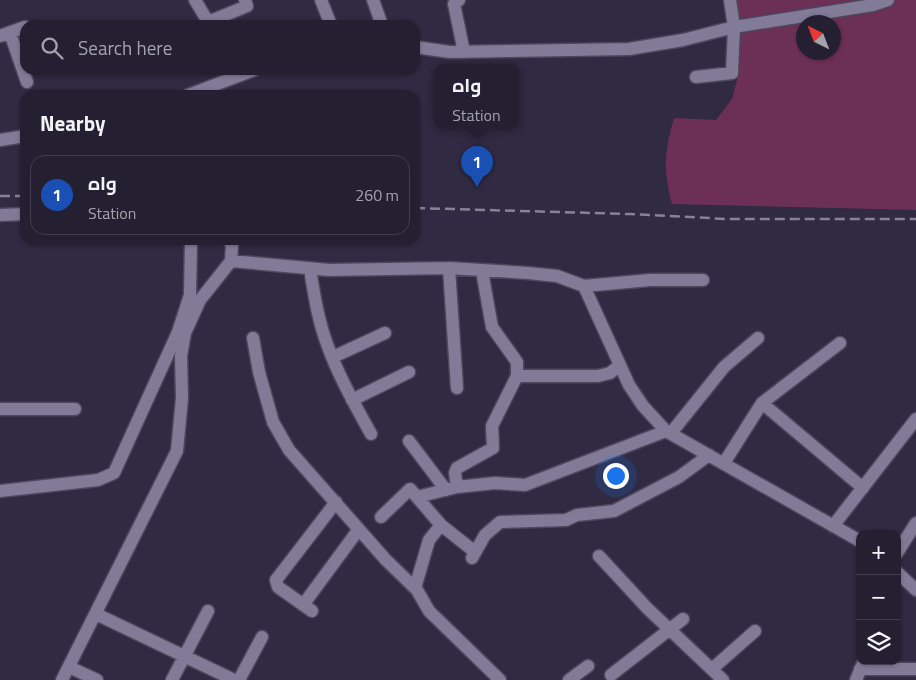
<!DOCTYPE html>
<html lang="en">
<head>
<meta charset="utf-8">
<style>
  body { margin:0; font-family:"Titillium Web",Cairo,sans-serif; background:#2c283a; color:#f1f3f6 }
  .controls { position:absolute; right:15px; bottom:15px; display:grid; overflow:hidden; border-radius:10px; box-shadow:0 1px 4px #0004 }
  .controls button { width:45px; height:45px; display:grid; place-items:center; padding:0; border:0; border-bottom:1px solid #413e4d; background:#242032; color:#f1f3f6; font:25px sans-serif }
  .compass { position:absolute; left:796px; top:15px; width:45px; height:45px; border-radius:50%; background:#242032; box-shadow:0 1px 4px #0004; rotate:318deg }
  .you { position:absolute; left:615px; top:475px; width:18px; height:18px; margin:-12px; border:4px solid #fff; border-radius:50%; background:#1a73e8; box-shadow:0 0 0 8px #1a73e833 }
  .badge { display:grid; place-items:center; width:32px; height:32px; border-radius:50%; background:#8c9099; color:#fff; font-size:16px; font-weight:700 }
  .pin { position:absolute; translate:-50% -41px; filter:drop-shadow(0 1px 2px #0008) }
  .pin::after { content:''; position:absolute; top:26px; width:18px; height:15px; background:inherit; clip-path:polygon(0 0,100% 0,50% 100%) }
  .popup { position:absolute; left:434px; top:64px; width:85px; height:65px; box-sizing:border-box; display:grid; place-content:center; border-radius:10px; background:#242032; filter:drop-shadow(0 1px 4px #0005); font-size:16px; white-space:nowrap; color:#a3a3ac }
  .popup b { font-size:19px; color:#f1f3f6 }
  .popup::after { content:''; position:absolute; left:50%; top:100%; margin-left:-10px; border:10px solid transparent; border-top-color:#242032 }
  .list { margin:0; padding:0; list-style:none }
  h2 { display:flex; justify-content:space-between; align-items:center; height:65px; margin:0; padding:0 20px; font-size:21px }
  h2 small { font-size:16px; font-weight:400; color:#a3a3ac }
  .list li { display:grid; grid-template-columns:32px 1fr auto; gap:15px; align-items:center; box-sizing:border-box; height:80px; margin:0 10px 10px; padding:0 10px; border:1px solid #413e4d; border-radius:15px }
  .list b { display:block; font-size:19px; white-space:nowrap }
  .list p { margin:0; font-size:16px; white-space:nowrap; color:#a3a3ac }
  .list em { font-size:16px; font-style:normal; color:#a3a3ac }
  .icon { flex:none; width:28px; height:28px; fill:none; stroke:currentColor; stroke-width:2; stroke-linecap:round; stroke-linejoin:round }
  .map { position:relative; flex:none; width:916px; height:680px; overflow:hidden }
  .search { position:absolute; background:#242032; box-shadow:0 1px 4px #0004; left:20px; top:20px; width:400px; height:55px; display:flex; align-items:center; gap:12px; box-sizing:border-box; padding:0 18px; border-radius:15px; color:#a3a3ac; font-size:19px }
  .panel { position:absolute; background:#242032; box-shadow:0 1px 4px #0004; left:20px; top:90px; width:400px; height:155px; border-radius:15px }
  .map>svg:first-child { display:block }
  .green { fill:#6c2f56; fill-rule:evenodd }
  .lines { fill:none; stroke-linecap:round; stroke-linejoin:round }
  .minor-casing { stroke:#4c475c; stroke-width:15 }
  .minor { stroke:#827b98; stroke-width:12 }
  .rail { stroke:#878397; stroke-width:2.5; stroke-dasharray:10 5; stroke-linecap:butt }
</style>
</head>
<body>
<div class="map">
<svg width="916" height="680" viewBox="0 0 916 680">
  <rect width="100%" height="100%" fill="#302a42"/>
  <!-- green -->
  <path class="green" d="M736,0H860L739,19Z
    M894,0H916V210L672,204C663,170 664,152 674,118L716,120L732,99L737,80L740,29ZM804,22H834V52H804Z"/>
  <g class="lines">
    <defs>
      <path id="minor" d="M195,0L210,25
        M321,0L331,25
        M373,0L382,25
        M459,0L454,4L464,52
        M208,22L247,6L245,0
        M10,33L27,82
        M0,36L25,27
        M415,47L450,52L629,49L683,40L734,27L873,5L888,0
        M696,77L732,73L734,27L730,0
        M188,95L254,70
        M0,140L25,136
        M0,215L25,214
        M231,261L329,270L449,268L528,273L557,276L584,286L629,385L643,406L666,431L860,541
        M449,268L457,388
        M310,269C314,294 318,320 327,344C338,375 355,405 371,434
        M584,286L650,280H703
        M253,338L259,372L273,422L289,450L386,560L417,590L429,611L500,680
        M333,357L385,333
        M517,376H598L610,373L620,365
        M352,400L409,372
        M762,403L863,488
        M0,409H75
        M671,433L724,367L758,338
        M409,441L446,490
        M724,463L762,403L840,343
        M457,487L455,473L457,468L493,448L492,426L517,376V362L492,327L482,271
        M0,491L98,480L114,473L178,332L190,295L191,240
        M417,497L457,487L495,483L525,485L666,431
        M381,517L410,489L441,525L475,552
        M833,526L916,419
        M897,553L916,523
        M599,556L647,608L723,680
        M472,558L485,535L500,522L566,520L577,515L614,511L679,477L709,455
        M897,572L916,590
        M415,588L429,540L441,525
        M303,605L359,529
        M312,611L278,587L276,580L336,502
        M96,614L234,680
        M69,667L97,680
        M712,669L755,631
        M860,669H916
        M611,675L683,619
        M62,680L177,451L182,398L181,356L185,333L200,300L231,261L232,246L229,240
        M172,680L208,611
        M239,680L262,637
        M569,680L588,666
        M856,680L864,661"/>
    </defs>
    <!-- minor casing -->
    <use href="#minor" class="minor-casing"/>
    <!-- minor -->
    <use href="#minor" class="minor"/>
    <!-- rail -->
    <path class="rail" d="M0,196H25
      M415,208L629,214L727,219H916"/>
  </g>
</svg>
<div class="controls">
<button>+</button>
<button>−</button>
<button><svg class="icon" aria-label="layers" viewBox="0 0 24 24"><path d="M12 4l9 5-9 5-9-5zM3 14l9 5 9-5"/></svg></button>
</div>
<svg class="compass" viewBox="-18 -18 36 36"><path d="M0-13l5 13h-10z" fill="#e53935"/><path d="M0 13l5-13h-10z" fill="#a3a3ac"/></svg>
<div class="you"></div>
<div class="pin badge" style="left:477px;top:187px;background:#1a4fb4">1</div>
<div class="popup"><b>واہ</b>Station</div>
<div class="search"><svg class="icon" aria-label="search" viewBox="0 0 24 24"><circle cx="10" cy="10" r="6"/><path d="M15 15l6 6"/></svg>Search here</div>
<section class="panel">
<h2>Nearby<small></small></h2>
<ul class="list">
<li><span class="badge" style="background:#1a4fb4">1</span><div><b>واہ</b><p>Station</p></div><em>260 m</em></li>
</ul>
</section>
</div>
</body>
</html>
